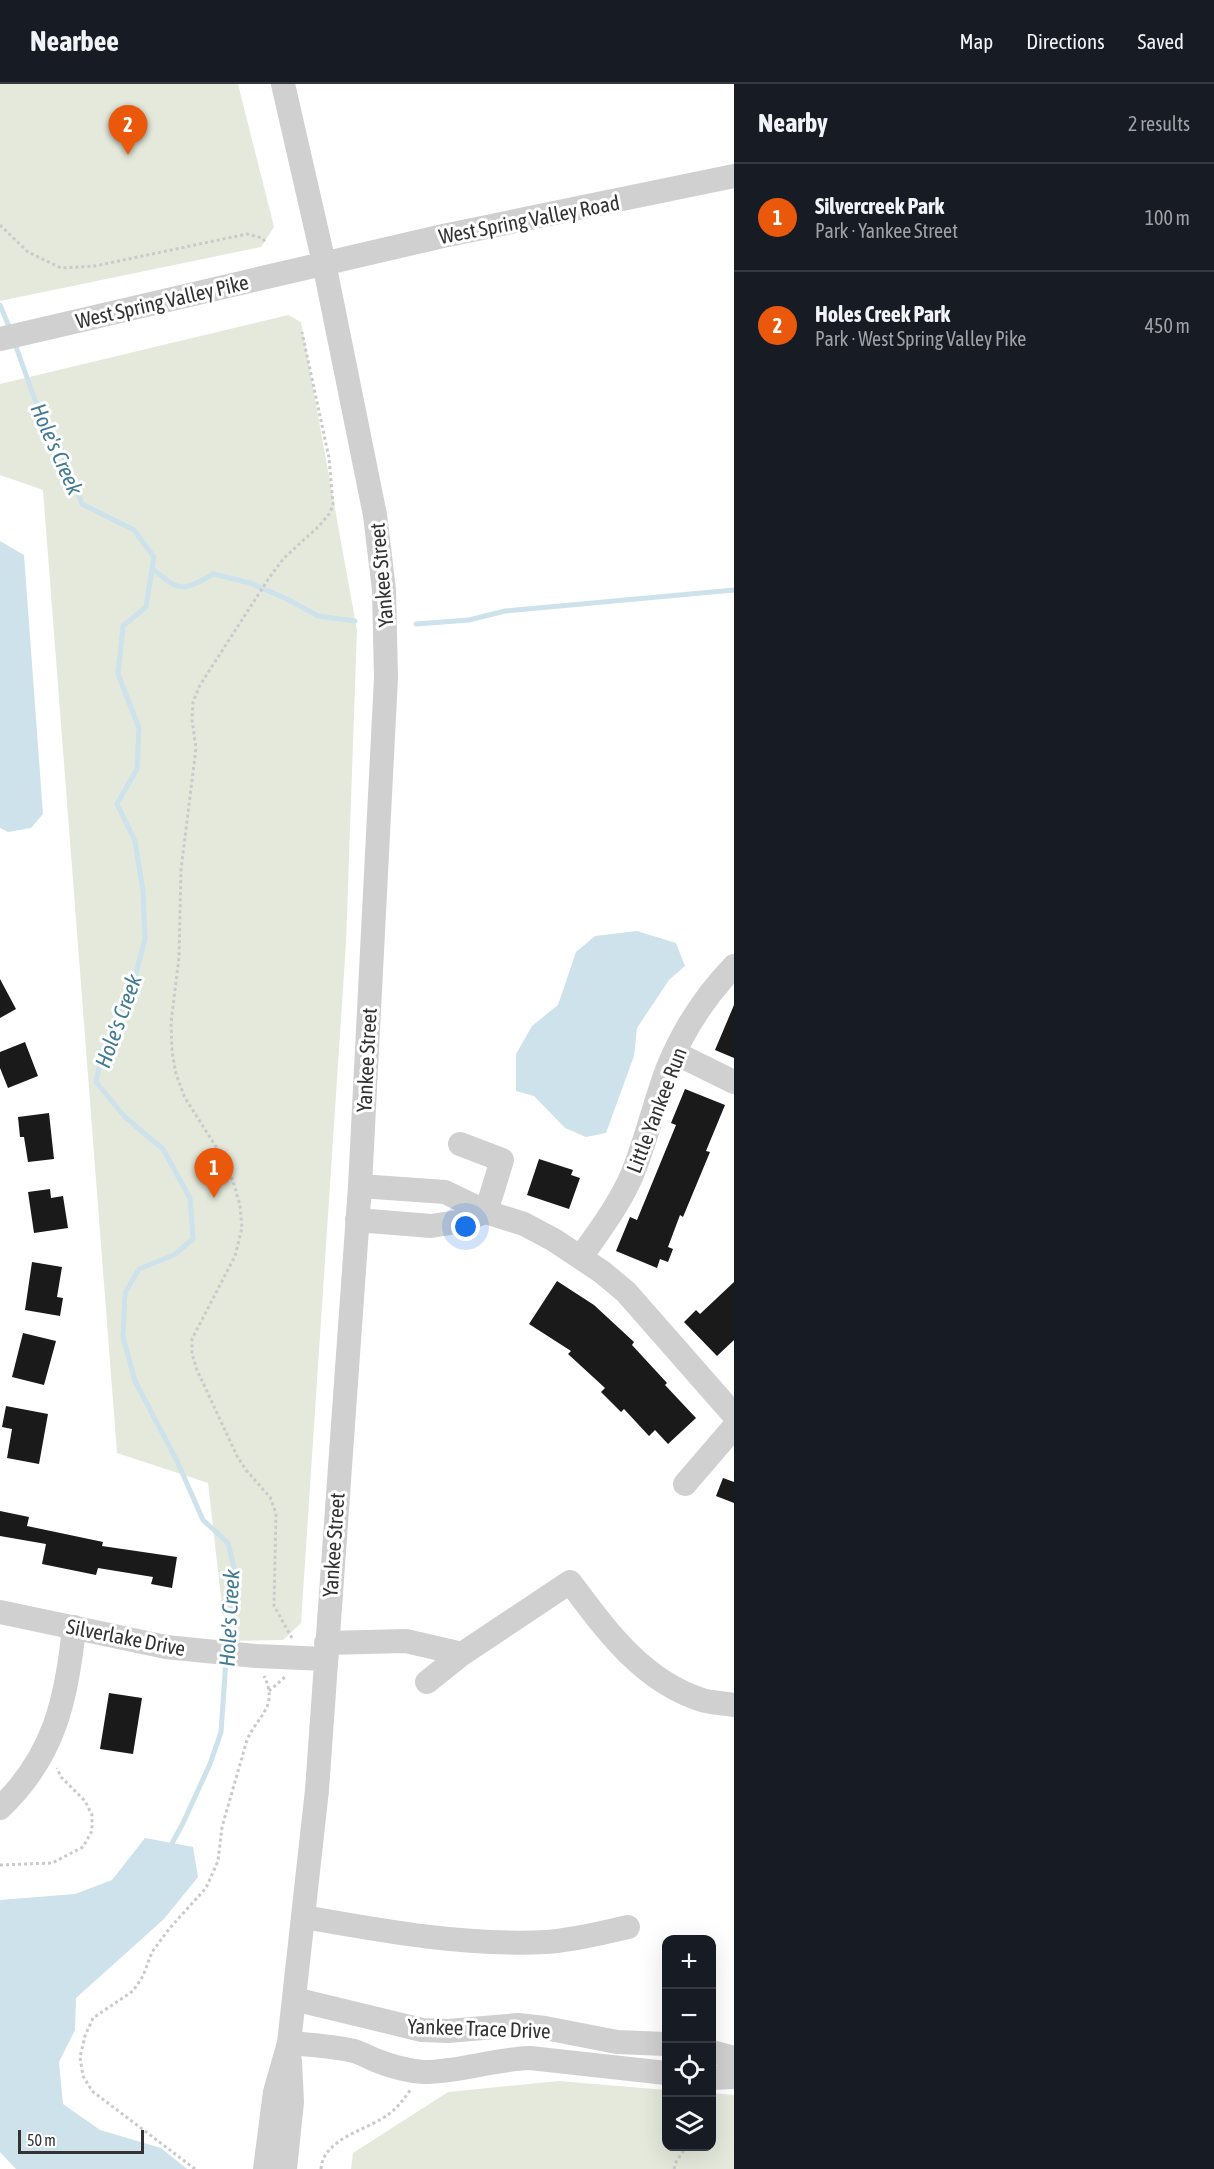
<!DOCTYPE html>
<html lang="en">
<head>
<meta charset="utf-8">
<style>
  body { margin:0; font-family:"Asap Condensed",sans-serif; background:#20242c; color:#f1f3f6 }
  .controls { position:absolute; right:18px; bottom:18px; display:grid; overflow:hidden; border-radius:12px; box-shadow:0 6px 24px #0002 }
  .controls button { width:54px; height:54px; display:grid; place-items:center; padding:0; border:0; border-bottom:2px solid #363941; background:#171b24; color:#f1f3f6; font:30px sans-serif }
  .scale { position:absolute; left:18px; bottom:15px; width:126px; box-sizing:border-box; padding-left:6px; border:3px solid #333; border-top:0; font-size:16px; line-height:21px; white-space:nowrap; color:#333; -webkit-text-stroke:4px #fff; paint-order:stroke }
  .you { position:absolute; left:466px; top:1143px; width:21px; height:21px; margin:-15px; border:4px solid #fff; border-radius:50%; background:#1a73e8; box-shadow:0 0 0 9px #1a73e833 }
  .badge { display:grid; place-items:center; width:39px; height:39px; border-radius:50%; background:#ea580c; color:#fff; font-size:20px; font-weight:700 }
  .pin { position:absolute; translate:-50% -50px; filter:drop-shadow(0 2px 3px #0008) }
  .pin::after { content:''; position:absolute; top:32px; width:21px; height:18px; background:inherit; clip-path:polygon(0 0,100% 0,50% 100%) }
  .list { margin:0; padding:0; list-style:none }
  h2 { display:flex; justify-content:space-between; align-items:center; height:78px; margin:0; padding:0 24px; font-size:26px }
  h2 small { font-size:20px; font-weight:400; color:#9ea1a6 }
  .list li { display:grid; grid-template-columns:39px 1fr auto; gap:18px; align-items:center; box-sizing:border-box; height:108px; padding:0 24px; border-top:2px solid #363941 }
  .list b { display:block; font-size:22px; white-space:nowrap }
  .list p { margin:0; font-size:20px; white-space:nowrap; color:#9ea1a6 }
  .list em { font-size:20px; font-style:normal; color:#9ea1a6 }
  .icon { flex:none; width:33px; height:33px; fill:none; stroke:currentColor; stroke-width:2; stroke-linecap:round; stroke-linejoin:round }
  .map { position:relative; flex:none; width:734px; height:2085px; overflow:hidden }
  header { display:flex; align-items:center; gap:36px; box-sizing:border-box; height:84px; padding:0 30px; background:#171b24; border-bottom:2px solid #363941 }
  header strong { font-size:28px }
  nav { display:flex; gap:33px; margin-inline-start:auto; font-size:21px }
  main { display:flex }
  aside { flex:1; background:#171b24 }
  .map>svg:first-child { display:block }
  .green { fill:#e4e9dc }
  .water { fill:#cde2eb }
  .lines { fill:none; stroke-linecap:round; stroke-linejoin:round }
  .stream { stroke:#cde2eb; stroke-width:5 }
  .building { fill:#1a1a1a }
  .path { stroke:#cacaca; stroke-width:3; stroke-dasharray:3 3; stroke-linecap:butt }
  .minor { stroke:#d0d0d0; stroke-width:24 }
  .labels { text-anchor:middle; dominant-baseline:central; stroke-width:6; stroke-linejoin:round; paint-order:stroke }
  .street-label { font-size:21px; fill:#333; stroke:#fff }
  .water-label { font-size:22px; font-style:italic; fill:#427b93; stroke:#fff }
</style>
</head>
<body>
<header>
<strong>Nearbee</strong>
<nav><a>Map</a><a>Directions</a><a>Saved</a></nav>
</header>
<main>
<div class="map">
<svg width="734" height="2085" viewBox="0 0 734 2085">
  <rect width="100%" height="100%" fill="#fff"/>
  <!-- green -->
  <path class="green" d="M0,0H238L274,143L261,163L0,217Z
    M288,231L301,238L357,546L346,859L301,1539L283,1556L226,1557L208,1399L117,1369L43,406L0,391V300Z
    M559,1997L666,2006V2062H712V2009L734,2011V2085H351L353,2069L448,2008Z"/>
  <!-- water -->
  <path class="water" d="M0,457L24,471L43,730L31,744L8,748L0,744Z
    M637,847L676,859L685,882L669,896L637,944L634,972L606,1049L586,1053L565,1044L534,1012L516,1007V970L532,942L558,921L576,868L595,852Z
    M145,1754L193,1763L198,1793L164,1835L76,1914L75,1946L59,1978L63,2020L100,2046L161,2064L187,2085H16L0,2068V1816L75,1810L112,1796Z"/>
  <g class="lines">
    <!-- stream -->
    <path class="stream" d="M0,221L10,245
      M14,257L35,316L58,357L82,420L134,446L154,473L146,523L123,542L118,590L139,644L137,685L117,720L135,757L143,807L145,855L134,897L103,965L96,998L125,1033L163,1065L190,1114L193,1155L174,1171L139,1185L125,1209L123,1253L135,1297L177,1377L203,1436L228,1459L236,1491L227,1564
      M153,485C180,508 182,508 213,490L250,499L287,515L318,532L355,537
      M416,540L469,536L505,527L734,506
      M169,1765L183,1739L210,1680L221,1648L226,1576"/>
  </g>
  <!-- building -->
  <path class="building" d="M0,895L16,925L0,934Z
    M734,921V974L715,966Z
    M25,958L38,992L8,1004L0,984V968Z
    M685,1005L725,1021L706,1067L710,1068L683,1133L680,1131L668,1163L673,1165L668,1178L660,1175L657,1184L616,1167L630,1133L637,1136L676,1041L671,1039Z
    M49,1029L54,1075L28,1078L24,1053H20L18,1033Z
    M539,1075L573,1086L571,1091L580,1094L569,1125L527,1111Z
    M50,1105L51,1114L63,1112L68,1144L34,1149L28,1108Z
    M32,1178L62,1183L57,1213L63,1214L60,1232L25,1226Z
    M557,1197L594,1221L634,1258L632,1261L667,1299L665,1301L696,1334L668,1360L655,1346L649,1352L624,1325L621,1328L601,1308L605,1304L568,1270L571,1267L529,1240Z
    M734,1198V1256L717,1272L684,1238L696,1226L700,1230Z
    M23,1249L56,1257L44,1301L12,1293Z
    M6,1322L48,1330L39,1380L7,1374L12,1345L2,1343Z
    M723,1394L734,1398V1419L716,1412Z
    M0,1427L29,1433L27,1442L103,1458L102,1462L177,1473L172,1504L151,1500L153,1493L98,1484L96,1491L42,1480L46,1460L0,1452Z
    M109,1609L142,1614L133,1670L100,1665Z"/>
  <g class="lines">
    <!-- path -->
    <path class="path" d="M0,141L28,168L61,184L95,182L247,150L262,154L267,160
      M292,1554L274,1522L276,1429L270,1413L246,1386L237,1372L197,1286L192,1270V1255L235,1172L242,1144L240,1121L233,1097L220,1069L185,1014L176,990L172,967L171,939L179,873L181,786L196,664L192,636L193,618L200,601L269,494L284,474L319,442L330,429L333,420L329,374L302,248
      M269,1607L286,1592
      M0,1781L52,1779L83,1763L92,1747V1731L85,1717L61,1693L57,1684
      M195,2085L92,2007L83,1992L80,1973L85,1952L93,1934L133,1907L143,1892L152,1868L169,1845L206,1804L218,1777L222,1743L247,1656C258,1631 279,1623 264,1592
      M321,2085C323,2054 368,2046 389,2030C398,2023 404,2015 411,2005
      M674,2085L676,2078L687,2062"/>
    <!-- minor -->
    <path class="minor" d="M0,255L443,152L734,92
      M675,969L734,998
      M460,1060L502,1076L486,1128
      M360,1102L445,1108L486,1128L524,1140L554,1156L602,1188L626,1208L734,1331
      M357,1136L431,1142L457,1138L486,1128
      M581,1173C599,1147 619,1121 632,1091C646,1057 654,1021 667,986C682,948 706,911 734,882
      M685,1400L734,1343
      M0,1528L166,1563L256,1572L325,1575
      M326,1559L406,1557L462,1570
      M427,1598L462,1570L570,1498C606,1546 642,1597 702,1616C712,1619 724,1619 734,1621
      M0,1724C54,1673 67,1615 74,1543
      M304,1833C383,1847 465,1862 546,1858C574,1856 601,1849 628,1843
      M294,1915L422,1946L448,1947L518,1941L545,1944L617,1958L666,1960
      M289,1959C311,1961 332,1962 354,1967C361,1969 368,1973 375,1976C390,1982 408,1987 424,1988C460,1988 494,1975 530,1974L666,1989
      M712,1968L734,1974
      M712,1994L734,1993
      M265,2085L275,2008L289,1959L317,1706L360,1102L386,594L384,506L375,431L324,179L283,0
      M285,2085L292,2018L290,1977"/>
  </g>
  <g class="labels">
    <!-- street labels -->
    <g class="street-label">
      <text transform="translate(529 135) rotate(-11)">West Spring Valley Road</text>
      <text transform="translate(162 217) rotate(-13)">West Spring Valley Pike</text>
      <text transform="translate(381 491) rotate(-95)">Yankee Street</text>
      <text transform="translate(366 976) rotate(-87)">Yankee Street</text>
      <text transform="translate(656 1026) rotate(-69)">Little Yankee Run</text>
      <text transform="translate(333 1461) rotate(-86)">Yankee Street</text>
      <text transform="translate(126 1553) rotate(11)">Silverlake Drive</text>
      <text transform="translate(479 1944) rotate(2)">Yankee Trace Drive</text>
    </g>
    <!-- water labels -->
    <g class="water-label">
      <text transform="translate(57 365) rotate(66)">Hole's Creek</text>
      <text transform="translate(118 937) rotate(-70)">Hole's Creek</text>
      <text transform="translate(229 1534) rotate(-87)">Hole's Creek</text>
    </g>
  </g>
</svg>
<div class="controls">
<button>+</button>
<button>−</button>
<button><svg class="icon" aria-label="locate" viewBox="0 0 24 24"><circle cx="12" cy="12" r="6"/><path d="M12 2v4M12 18v4M2 12h4M18 12h4"/></svg></button>
<button><svg class="icon" aria-label="layers" viewBox="0 0 24 24"><path d="M12 4l9 5-9 5-9-5zM3 14l9 5 9-5"/></svg></button>
</div>
<div class="scale">50 m</div>
<div class="you"></div>
<div class="pin badge" style="left:214px;top:1114px">1</div>
<div class="pin badge" style="left:128px;top:71px">2</div>
</div>
<aside>
<h2>Nearby<small>2 results</small></h2>
<ul class="list">
<li><span class="badge">1</span><div><b>Silvercreek Park</b><p>Park · Yankee Street</p></div><em>100 m</em></li>
<li><span class="badge">2</span><div><b>Holes Creek Park</b><p>Park · West Spring Valley Pike</p></div><em>450 m</em></li>
</ul>
</aside>
</main>
</body>
</html>
